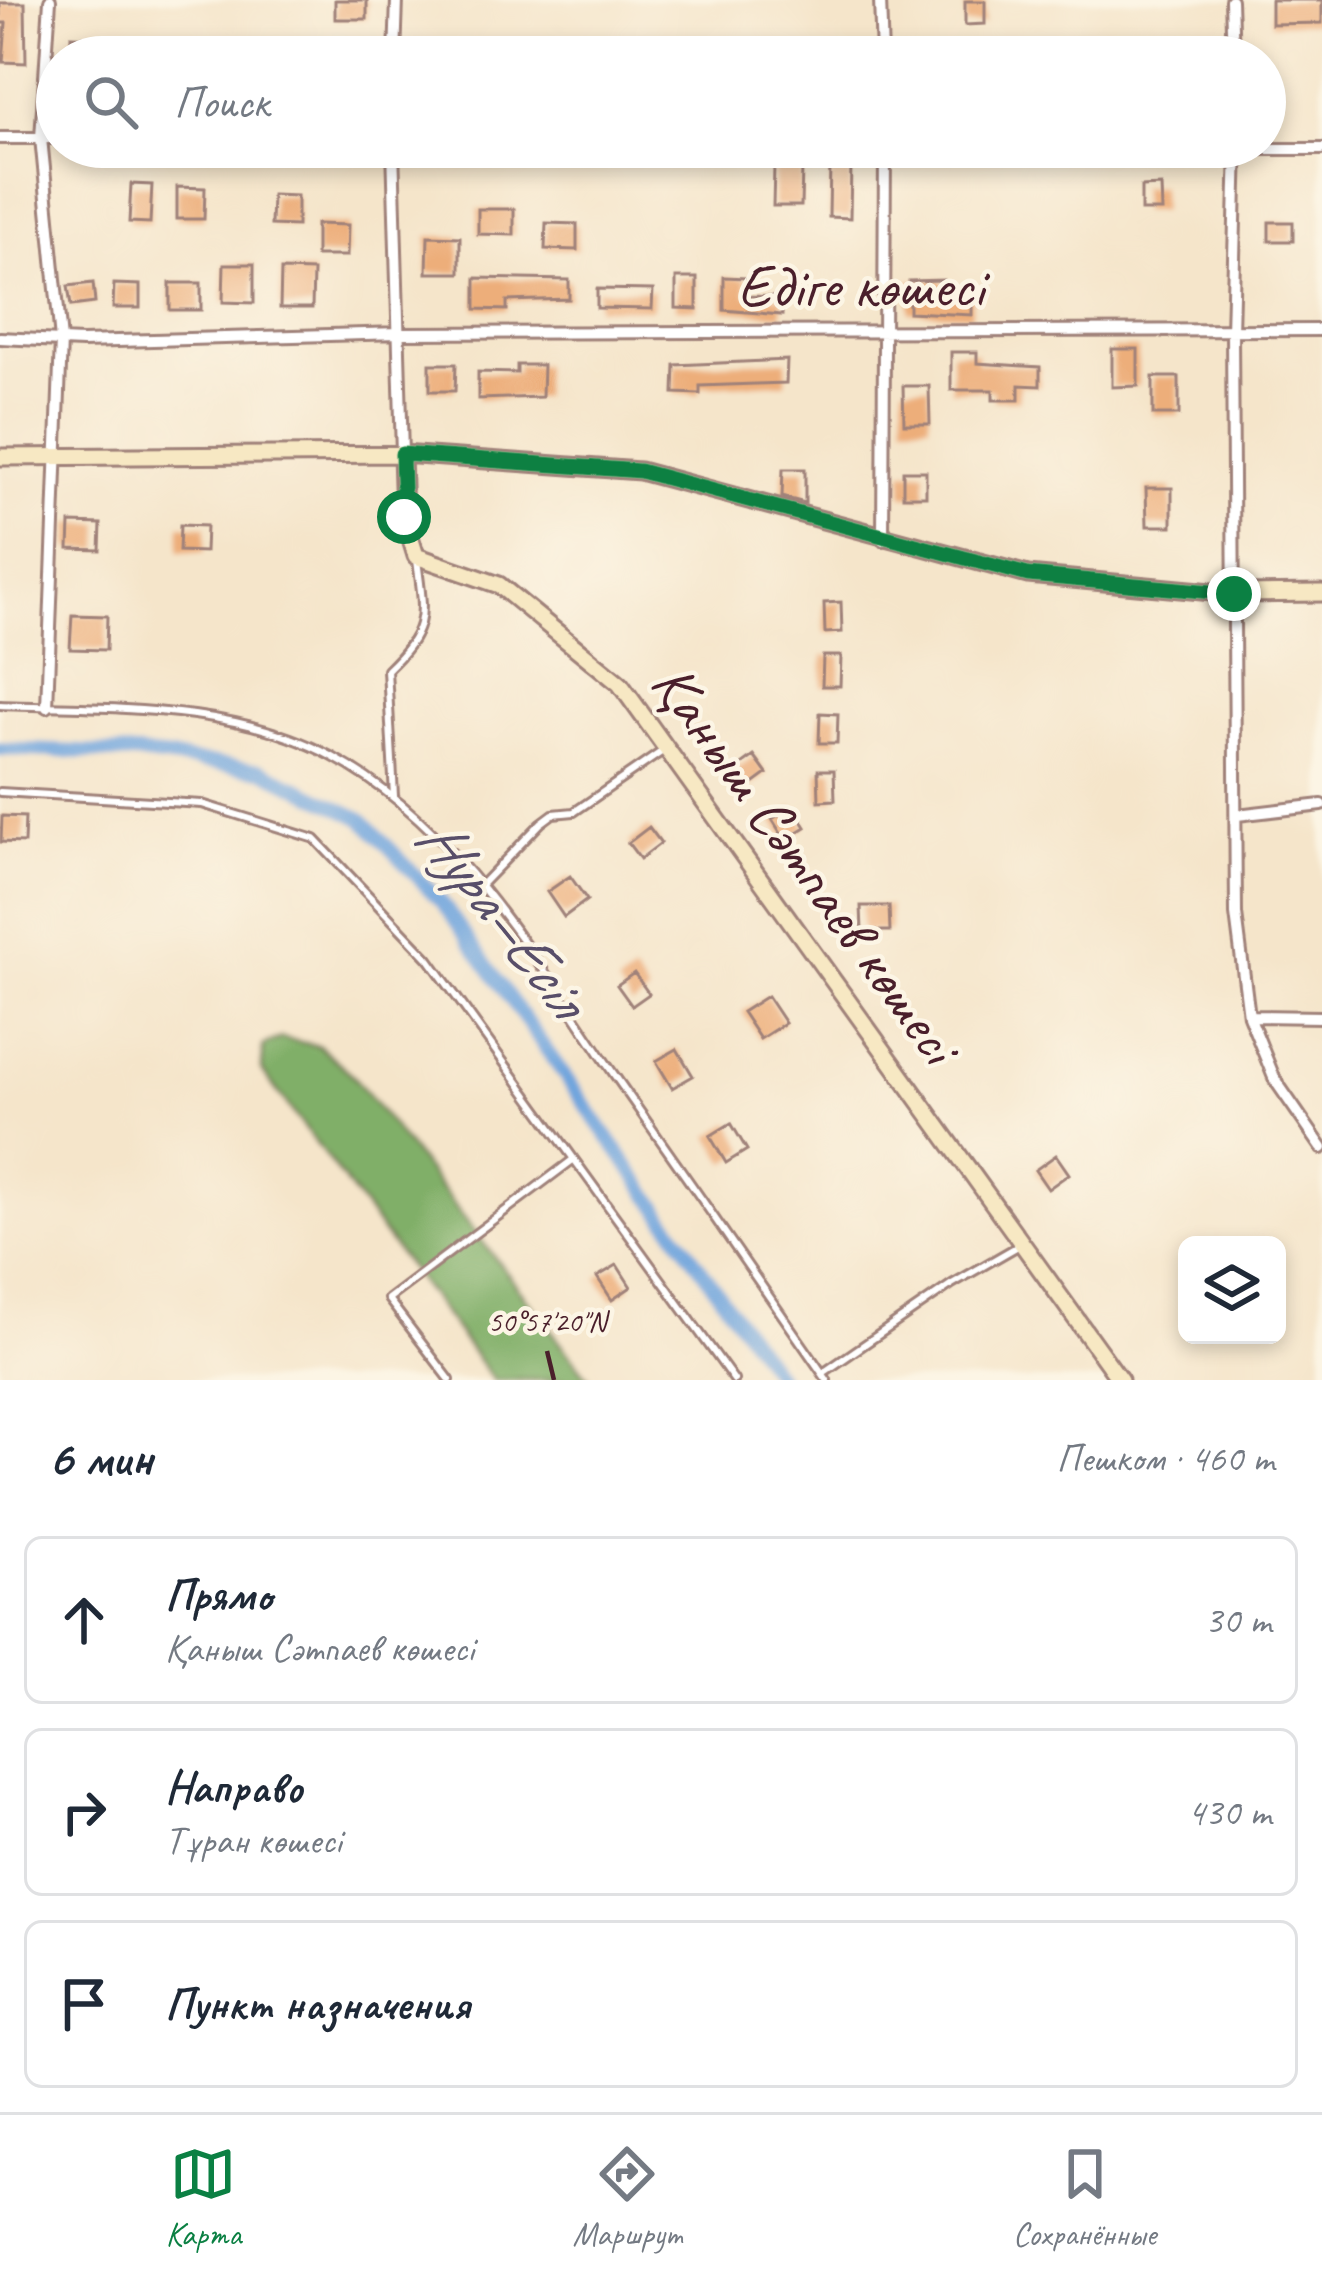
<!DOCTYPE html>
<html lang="ru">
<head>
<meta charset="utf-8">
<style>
  body { margin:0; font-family:Caveat,sans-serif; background:#f2f2f3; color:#1f2937 }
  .controls { position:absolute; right:36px; bottom:36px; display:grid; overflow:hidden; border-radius:18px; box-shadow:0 6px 18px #0003 }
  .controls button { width:108px; height:108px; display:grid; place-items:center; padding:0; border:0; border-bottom:3px solid #e0e1e3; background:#fff; color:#1f2937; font:60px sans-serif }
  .stop { position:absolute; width:36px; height:36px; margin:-27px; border:9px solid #0b8043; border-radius:50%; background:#fff }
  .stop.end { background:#0b8043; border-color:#fff; box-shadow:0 3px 12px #0008 }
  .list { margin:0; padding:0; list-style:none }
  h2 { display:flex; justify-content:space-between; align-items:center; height:156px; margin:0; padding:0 48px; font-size:51px }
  h2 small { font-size:39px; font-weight:400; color:#747a83 }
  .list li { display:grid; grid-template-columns:78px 1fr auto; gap:36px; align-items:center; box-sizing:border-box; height:168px; margin:0 24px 24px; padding:0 24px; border:3px solid #e0e1e3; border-radius:18px }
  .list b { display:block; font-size:45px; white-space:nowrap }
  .list p { margin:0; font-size:39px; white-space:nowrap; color:#747a83 }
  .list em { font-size:39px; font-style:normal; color:#747a83 }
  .icon { flex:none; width:66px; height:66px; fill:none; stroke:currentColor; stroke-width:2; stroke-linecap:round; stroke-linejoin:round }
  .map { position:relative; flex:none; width:1322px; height:1380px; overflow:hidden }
  .search { position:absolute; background:#fff; box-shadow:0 6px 18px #0003; left:36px; right:36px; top:36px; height:132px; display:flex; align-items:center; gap:30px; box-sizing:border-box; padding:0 42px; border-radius:66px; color:#747a83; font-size:45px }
  .sheet { height:732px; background:#fff }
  nav { display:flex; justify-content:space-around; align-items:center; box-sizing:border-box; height:168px; border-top:3px solid #e0e1e3; background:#fff; font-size:33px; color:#747a83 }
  nav a { display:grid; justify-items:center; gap:6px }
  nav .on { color:#0b8043 }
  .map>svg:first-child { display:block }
  .forest { fill:#80af68; stroke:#65674a; stroke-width:3 }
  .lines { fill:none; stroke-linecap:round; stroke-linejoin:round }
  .canal { stroke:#71a5dd; stroke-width:14 }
  .building { fill:#edae7a }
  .lane-casing { stroke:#a0827a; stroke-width:12 }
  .street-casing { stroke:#a0827a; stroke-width:16 }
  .secondary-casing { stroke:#a0827a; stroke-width:21 }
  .lane { stroke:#fff; stroke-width:6 }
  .street { stroke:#fff; stroke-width:10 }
  .secondary { stroke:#f7e8c3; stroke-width:15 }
  .route { stroke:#0b8043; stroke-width:15 }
  .ticks { fill:none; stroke:#4a1f2b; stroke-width:4.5 }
  .labels { text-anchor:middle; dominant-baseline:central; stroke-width:9; stroke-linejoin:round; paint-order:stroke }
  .street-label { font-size:60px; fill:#4a1f2b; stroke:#fcf5e5 }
  .water-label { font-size:63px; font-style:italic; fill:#584e69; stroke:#fcf5e5 }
  .ticks-label { font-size:30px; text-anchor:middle; fill:#4a1f2b; stroke:#fcf5e5; stroke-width:9; stroke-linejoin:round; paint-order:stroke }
</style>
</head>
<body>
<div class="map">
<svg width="1322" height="1380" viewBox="0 0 1322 1380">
  <rect width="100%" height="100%" fill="#fcf5e5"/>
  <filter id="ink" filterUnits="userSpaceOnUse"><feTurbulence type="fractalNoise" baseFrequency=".00833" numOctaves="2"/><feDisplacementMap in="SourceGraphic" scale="24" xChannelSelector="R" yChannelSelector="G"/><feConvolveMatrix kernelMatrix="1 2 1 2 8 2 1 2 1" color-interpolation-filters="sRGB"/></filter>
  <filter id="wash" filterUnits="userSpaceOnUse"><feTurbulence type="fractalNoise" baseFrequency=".004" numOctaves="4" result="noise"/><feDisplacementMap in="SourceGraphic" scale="48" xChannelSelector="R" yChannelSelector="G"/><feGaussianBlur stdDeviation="2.7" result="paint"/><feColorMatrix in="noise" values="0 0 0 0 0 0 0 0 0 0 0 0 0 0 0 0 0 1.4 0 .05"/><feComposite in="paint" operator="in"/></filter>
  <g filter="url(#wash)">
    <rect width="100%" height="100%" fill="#f5e5ca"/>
    <!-- forest -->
    <path class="forest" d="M281,1038L319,1046L351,1073L590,1380H493L262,1071L263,1046Z"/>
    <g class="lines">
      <!-- canal -->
      <path class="canal" d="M0,749L138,754L262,770L362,819L443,904L780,1380"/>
    </g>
    <g id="blocks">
      <!-- building -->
      <path class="building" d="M335,0H367V19H335Z
        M1271,0H1322V23L1271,24Z
        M965,1H985V24L965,25Z
        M0,3H25L26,63L3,62L6,23H0Z
        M71,36L99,37L98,57L70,55Z
        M830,163H851L850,218L829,217Z
        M774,167H802L801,206H773Z
        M131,184L152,185L150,223L129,222Z
        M1161,186L1162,211H1141V187Z
        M177,187L205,188L204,219H177Z
        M272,195L297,196V226L271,225Z
        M478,209H514V235L478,234Z
        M1269,222H1293V241H1269Z
        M546,223L577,224V250L545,249Z
        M316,224L348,225L347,256H316Z
        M428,236L460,237V273H427Z
        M224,264H254V303L223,302Z
        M281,270L313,271L312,308H280Z
        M724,277L746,278V296L782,297V315L724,310Z
        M476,278L569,280V299L507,301V310L476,309Z
        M676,278H697V309L676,308Z
        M943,280V296H972V315L909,312V281Z
        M93,283L95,303L71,306L68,286Z
        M170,283H201V310H170Z
        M114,284L140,285V308H113Z
        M597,289L653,290L652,309L597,308Z
        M1112,349H1138V386L1112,387Z
        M951,352H977V363L1040,367V386L1019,385V400H993V390H951Z
        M787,360L786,383L700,386V394L674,393L675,365Z
        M430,364H456L455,391H430Z
        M517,365H543L542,397L478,399V372L517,373Z
        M1153,377H1179V415H1153Z
        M903,386H929L930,424H904Z
        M783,469H805V503L782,497Z
        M903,471H926V496H903Z
        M1146,488H1172V526H1147Z
        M70,523L101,524L100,550L69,549Z
        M180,525L206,526L205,552L179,551Z
        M841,602L842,632L825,633L824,603Z
        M72,615L107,616L106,650L70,649Z
        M823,656H841L840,686H822Z
        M820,713L838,714L837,743H819Z
        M754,756L767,774L748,788L735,770Z
        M818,770H834L835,800L819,801Z
        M793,806L806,827L785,840L772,819Z
        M2,816L25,817L24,843L1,842Z
        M649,827L661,843L640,859L628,843Z
        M570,876L587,900L564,917L547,892Z
        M861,906H889L890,931H862Z
        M634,973L649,994L632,1006L617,985Z
        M767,996L785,1023L760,1039L742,1012Z
        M677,1049L693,1076L672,1088L656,1061Z
        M731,1123L747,1150L726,1163L710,1136Z
        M1056,1155L1069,1174L1048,1189L1035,1170Z
        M617,1265L631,1287L612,1300L597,1277Z"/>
    </g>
  </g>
  <g filter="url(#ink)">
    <use href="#blocks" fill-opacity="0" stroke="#a0827a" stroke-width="3"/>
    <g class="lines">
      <defs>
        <path id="lane" d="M0,705C109,709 232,703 331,756C458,824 534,958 613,1073C685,1175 756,1277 827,1380
          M0,792L202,804L315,839L429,959L734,1380
          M394,796L387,670C430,629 424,615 417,560
          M480,886L541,823L553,814L574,812L667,748
          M823,1373L952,1284L1018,1246
          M450,1380L388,1299L574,1159"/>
        <path id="street" d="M880,0L882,57
          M1231,0L1233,57
          M395,57L397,0
          M0,138H57
          M393,147L402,454
          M1237,147L1232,332L1236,914L1249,1016L1275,1080L1322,1148
          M1237,149H1322
          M0,338L82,342L400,333L1322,330
          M883,540L885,147
          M47,707L61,340L41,138L50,0
          M1237,815L1322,805
          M1249,1016L1322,1017"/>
        <path id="secondary" d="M402,454L404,517L416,556L499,585L620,684L1120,1380
          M0,457L402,454L640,471L1028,575L1234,594L1322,593"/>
      </defs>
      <!-- lane casing -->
      <use href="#lane" class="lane-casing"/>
      <!-- street casing -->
      <use href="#street" class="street-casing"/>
      <!-- secondary casing -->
      <use href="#secondary" class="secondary-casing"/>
      <!-- lane -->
      <use href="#lane" class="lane"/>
      <!-- street -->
      <use href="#street" class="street"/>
      <!-- secondary -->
      <use href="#secondary" class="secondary"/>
    </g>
  </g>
  <g class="lines" filter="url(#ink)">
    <!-- route -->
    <path class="route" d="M404,517L402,454L640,471L1028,575L1234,594"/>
  </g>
  <!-- ticks -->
  <path class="ticks" d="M547,1351L554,1380"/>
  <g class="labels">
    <!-- street labels -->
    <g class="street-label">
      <text x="861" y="286">Едіге көшесі</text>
      <text transform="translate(806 863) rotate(54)">Қаныш Сәтпаев көшесі</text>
    </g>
    <!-- water labels -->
    <g class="water-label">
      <text transform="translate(502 916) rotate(52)">Нура—Есіл</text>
    </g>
  </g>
  <g class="ticks-label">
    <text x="547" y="1331">50°57'20"N</text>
  </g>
</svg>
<div class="controls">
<button><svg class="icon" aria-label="layers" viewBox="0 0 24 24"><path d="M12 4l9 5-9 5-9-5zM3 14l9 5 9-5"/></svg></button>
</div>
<div class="stop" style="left:404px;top:517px"></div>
<div class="stop end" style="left:1234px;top:594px"></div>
<div class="search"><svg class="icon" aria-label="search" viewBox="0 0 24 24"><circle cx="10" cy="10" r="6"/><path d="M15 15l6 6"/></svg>Поиск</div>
</div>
<section class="sheet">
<h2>6 мин<small>Пешком · 460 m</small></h2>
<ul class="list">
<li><svg class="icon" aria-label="ahead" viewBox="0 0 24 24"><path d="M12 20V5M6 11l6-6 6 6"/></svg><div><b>Прямо</b><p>Қаныш Сәтпаев көшесі</p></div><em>30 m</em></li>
<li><svg class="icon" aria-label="right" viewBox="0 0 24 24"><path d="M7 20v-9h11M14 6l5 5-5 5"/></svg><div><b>Направо</b><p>Тұран көшесі</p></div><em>430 m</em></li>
<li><svg class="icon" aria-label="arrive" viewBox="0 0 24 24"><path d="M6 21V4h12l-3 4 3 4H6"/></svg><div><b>Пункт назначения</b></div></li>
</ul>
</section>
<nav>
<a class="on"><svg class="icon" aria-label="map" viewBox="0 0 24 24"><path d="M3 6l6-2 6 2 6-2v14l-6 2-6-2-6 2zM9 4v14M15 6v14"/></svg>Карта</a>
<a><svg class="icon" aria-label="directions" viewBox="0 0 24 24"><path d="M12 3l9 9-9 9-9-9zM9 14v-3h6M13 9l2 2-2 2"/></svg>Маршрут</a>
<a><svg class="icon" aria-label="saved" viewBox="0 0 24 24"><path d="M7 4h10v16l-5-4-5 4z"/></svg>Сохранённые</a>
</nav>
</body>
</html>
